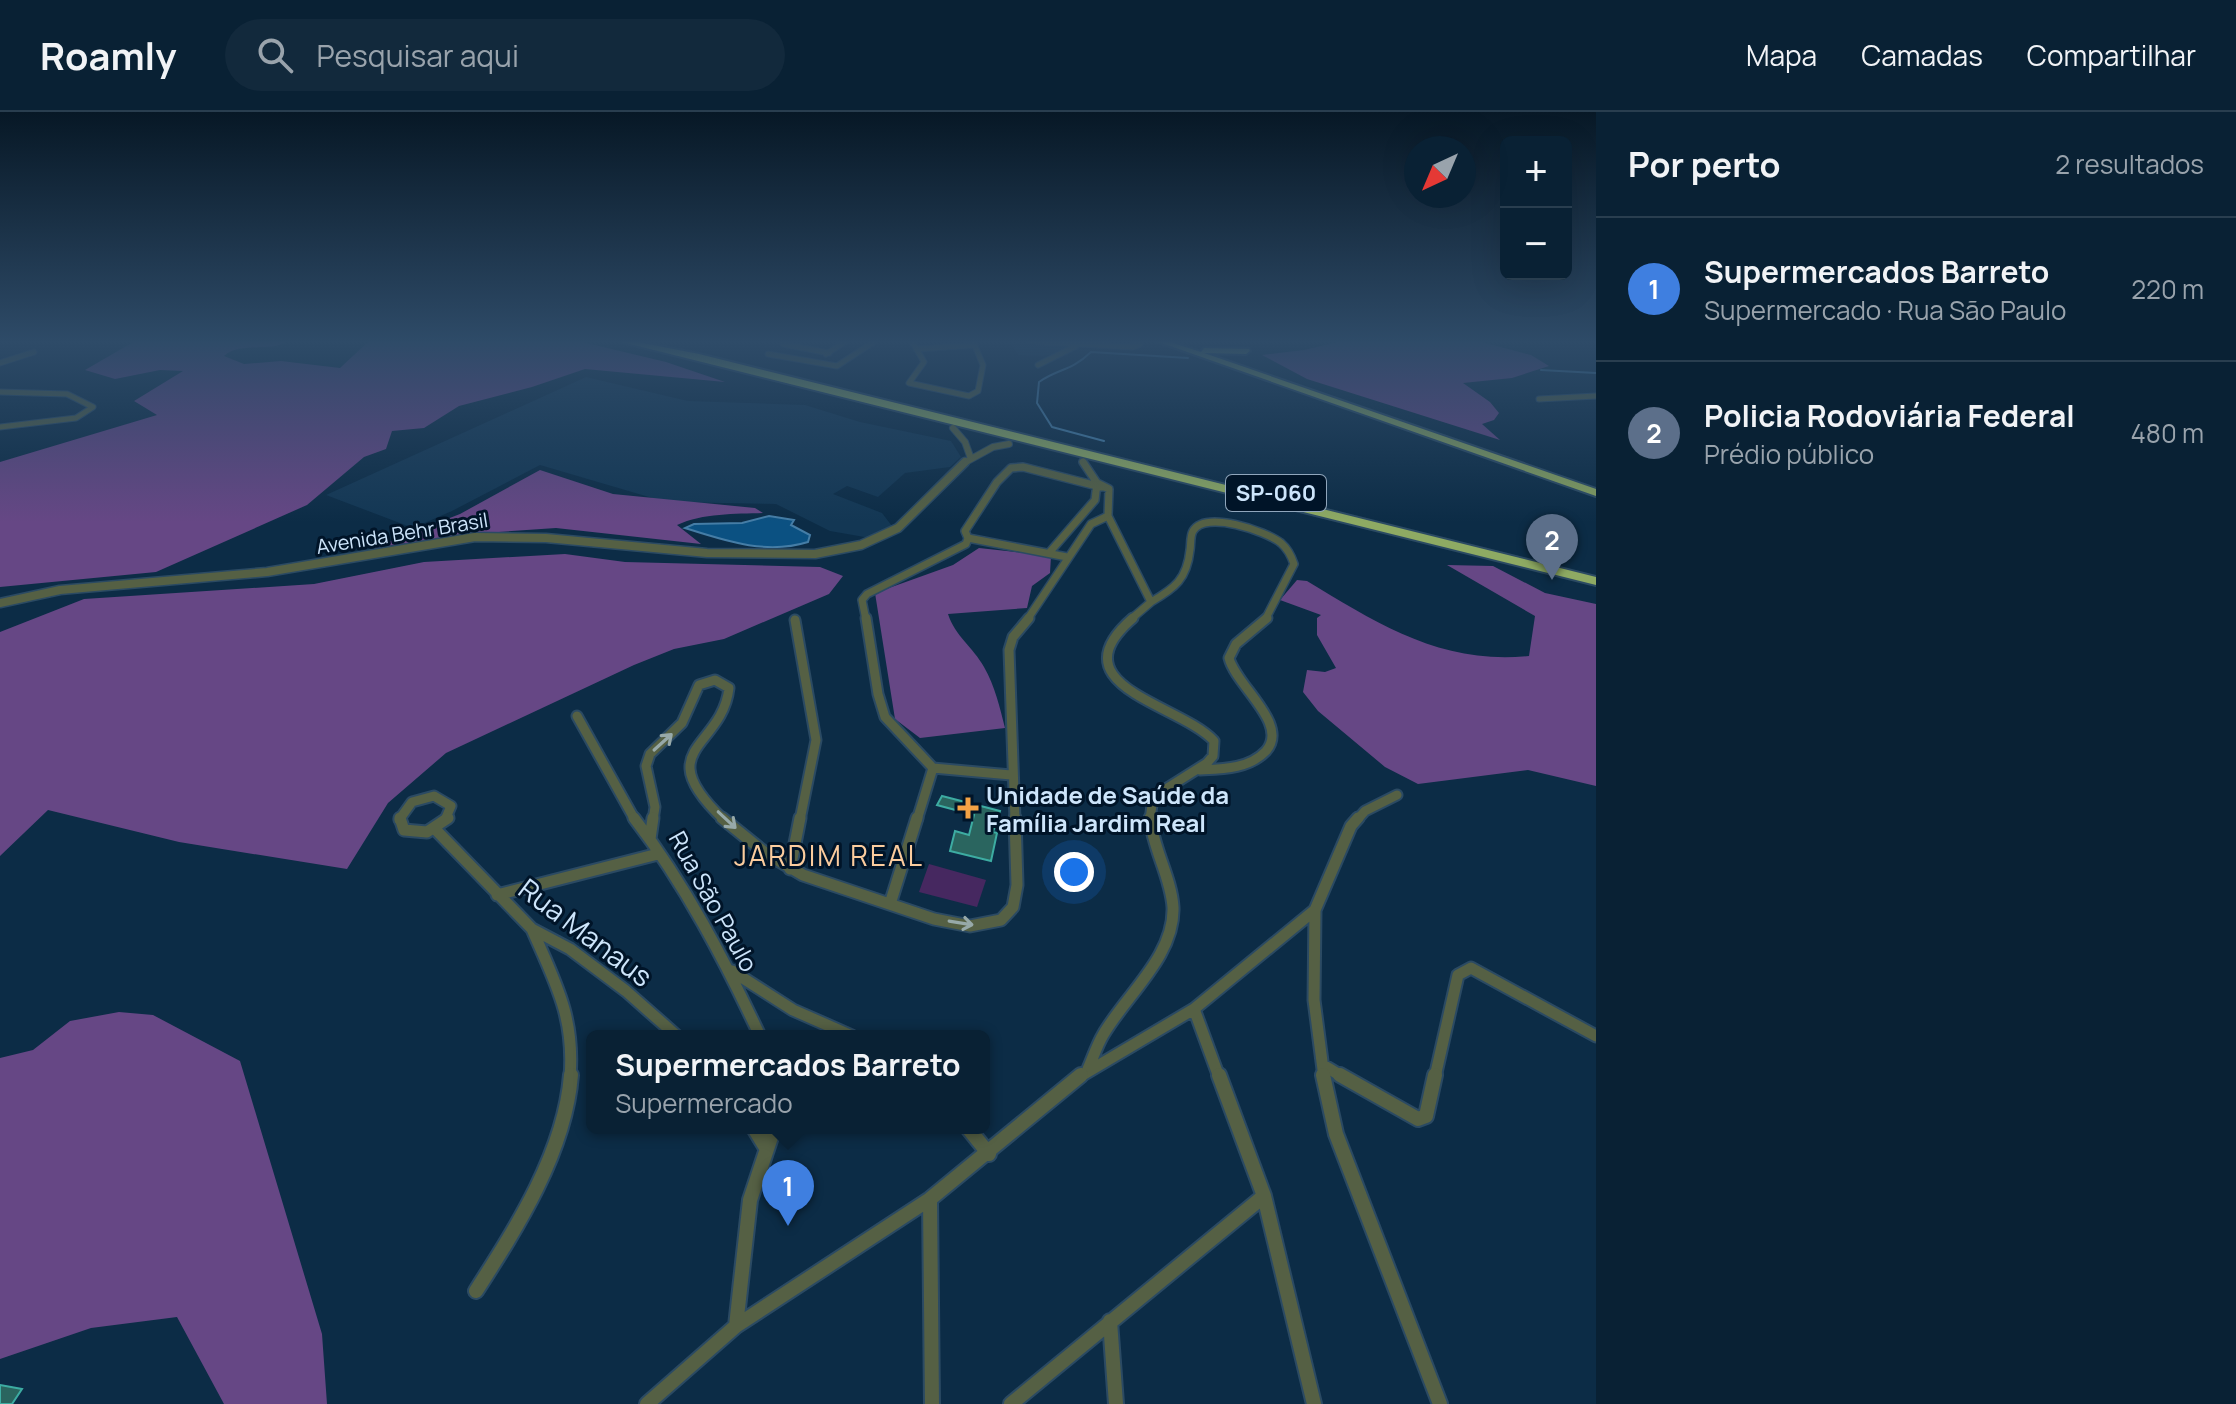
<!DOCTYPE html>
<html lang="pt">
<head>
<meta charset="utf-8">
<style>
  body { margin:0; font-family:Manrope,sans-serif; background:#12293c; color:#f1f3f6 }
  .controls { position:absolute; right:24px; top:24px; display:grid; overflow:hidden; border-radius:12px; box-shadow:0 8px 32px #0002 }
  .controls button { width:72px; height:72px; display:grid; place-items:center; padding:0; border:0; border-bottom:2px solid #293e4f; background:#092134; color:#f1f3f6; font:40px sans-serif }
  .compass { position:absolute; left:1404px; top:24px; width:72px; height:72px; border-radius:50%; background:#092134; box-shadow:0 8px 32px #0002; rotate:224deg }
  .you { position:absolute; left:1074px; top:760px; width:28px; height:28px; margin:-20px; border:6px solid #fff; border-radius:50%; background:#1a73e8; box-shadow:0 0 0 12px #1a73e833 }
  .badge { display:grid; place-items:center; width:52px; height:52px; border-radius:50%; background:#f5a345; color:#fff; font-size:26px; font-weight:700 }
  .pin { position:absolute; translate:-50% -66px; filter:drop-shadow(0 2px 4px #0008) }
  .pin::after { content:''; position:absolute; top:42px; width:28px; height:24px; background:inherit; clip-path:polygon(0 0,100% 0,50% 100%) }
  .popup { position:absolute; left:586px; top:918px; width:404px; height:104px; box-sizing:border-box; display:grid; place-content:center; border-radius:12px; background:#092134; filter:drop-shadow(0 2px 6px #0005); font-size:26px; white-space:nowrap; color:#99a3ac }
  .popup b { font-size:30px; color:#f1f3f6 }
  .popup::after { content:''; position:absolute; left:50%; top:100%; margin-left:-16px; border:16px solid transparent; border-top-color:#092134 }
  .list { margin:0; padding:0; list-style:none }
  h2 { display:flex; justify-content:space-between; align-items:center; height:104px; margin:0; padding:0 32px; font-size:34px }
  h2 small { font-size:26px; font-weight:400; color:#99a3ac }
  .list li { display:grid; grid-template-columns:52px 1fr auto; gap:24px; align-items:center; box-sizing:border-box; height:144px; padding:0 32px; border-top:2px solid #293e4f }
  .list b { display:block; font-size:30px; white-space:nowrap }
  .list p { margin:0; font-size:26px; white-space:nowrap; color:#99a3ac }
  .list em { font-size:26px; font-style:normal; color:#99a3ac }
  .icon { flex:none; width:44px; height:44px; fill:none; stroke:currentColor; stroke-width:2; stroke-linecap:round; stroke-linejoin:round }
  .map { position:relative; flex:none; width:1596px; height:1292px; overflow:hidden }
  header { display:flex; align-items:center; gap:48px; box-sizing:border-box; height:112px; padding:0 40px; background:#092134; border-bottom:2px solid #293e4f }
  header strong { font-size:38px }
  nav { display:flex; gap:44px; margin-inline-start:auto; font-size:28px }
  .search { width:560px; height:72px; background:#12293c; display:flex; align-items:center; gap:20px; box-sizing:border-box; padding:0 28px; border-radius:44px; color:#99a3ac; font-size:30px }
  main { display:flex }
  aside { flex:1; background:#092134 }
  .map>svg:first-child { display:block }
  .built { fill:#133754 }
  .green { fill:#462860 }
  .forest { fill:#664785 }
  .water { fill:#0b5182; stroke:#457da6; stroke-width:2 }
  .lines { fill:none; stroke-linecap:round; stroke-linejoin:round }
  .stream { stroke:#457da6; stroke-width:2 }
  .building { fill:#2a655f; stroke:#3daca2; stroke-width:2 }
  .minor-far4-casing { stroke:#2b4a63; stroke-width:7 }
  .minor-far3-casing { stroke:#2b4a63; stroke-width:10 }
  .minor-far2-casing { stroke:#2b4a63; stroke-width:13 }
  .minor-far1-casing { stroke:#2b4a63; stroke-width:15 }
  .minor-casing { stroke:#2b4a63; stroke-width:18 }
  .tertiary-far1-casing { stroke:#2b4a63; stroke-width:8 }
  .tertiary-casing { stroke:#2b4a63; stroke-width:11 }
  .trunk-casing { stroke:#2b4a63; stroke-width:4 }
  .motorway-casing { stroke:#2b4a63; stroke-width:4 }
  .minor-far4 { stroke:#556044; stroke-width:5 }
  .minor-far3 { stroke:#556044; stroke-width:7 }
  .minor-far2 { stroke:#556044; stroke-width:9 }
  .minor-far1 { stroke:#556044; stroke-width:11 }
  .minor { stroke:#556044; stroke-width:14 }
  .tertiary-far1 { stroke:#556044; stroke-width:6 }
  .tertiary { stroke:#556044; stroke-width:8 }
  .trunk { fill:#86a05f; fill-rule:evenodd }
  .motorway { fill:#8eaa63; fill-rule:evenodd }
  .oneway { stroke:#97a9a9 }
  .poi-dot { fill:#f5a345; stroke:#001428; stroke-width:3 }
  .labels { text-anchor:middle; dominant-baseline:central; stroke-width:6; stroke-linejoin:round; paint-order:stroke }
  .far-street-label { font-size:20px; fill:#cde5fb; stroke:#001428 }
  .shield { fill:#001428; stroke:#90a6bc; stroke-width:2 }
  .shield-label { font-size:22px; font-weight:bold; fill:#cde5fb }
  .poi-label { font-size:24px; font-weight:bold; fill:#cde5fb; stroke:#001428; text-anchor:start }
  .street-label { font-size:24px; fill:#cde5fb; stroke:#001428 }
  .quarter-label { font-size:28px; letter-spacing:2px; fill:#fbcc9e; stroke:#001428 }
  .near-street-label { font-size:28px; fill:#cde5fb; stroke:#001428 }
</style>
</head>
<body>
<header>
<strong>Roamly</strong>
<div class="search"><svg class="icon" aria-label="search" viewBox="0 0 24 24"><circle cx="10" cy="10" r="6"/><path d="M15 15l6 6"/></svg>Pesquisar aqui</div>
<nav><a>Mapa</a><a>Camadas</a><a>Compartilhar</a></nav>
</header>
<main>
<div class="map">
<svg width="1596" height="1292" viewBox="0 0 1596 1292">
  <rect width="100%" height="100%" fill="#0c2c46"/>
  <!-- built -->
  <path class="built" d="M995,229H1024L1068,235L1066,240L1043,244L1018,243L1010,232Z
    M586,265L688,289L805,293L860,310L951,329L961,345L950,355L905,361L878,385L847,374L833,382L882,401L892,414L870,426L830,419L776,392L666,390L540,353L452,399L413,416L326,383Z"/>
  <!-- green -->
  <path class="green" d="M929,752L986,768L977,795L919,780Z"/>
  <!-- forest -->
  <path class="forest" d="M135,229H288C269,241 241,229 224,244L244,252L281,249L340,256L369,229H578L666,250L725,270L585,257L532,275L459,294L424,316L392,319L386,337L364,345L307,393L156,460L0,475V350L157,303L134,289L183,259L160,258L115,267L85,258Z
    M1342,229H1478L1531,243L1549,254L1512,266L1463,271L1490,290L1499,301L1494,308L1482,312L1500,328L1307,267L1262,243L1304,238Z
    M540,358L613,382L755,396L763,401C735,402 703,401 677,413L701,432L556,416L469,422L373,436L460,402Z
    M979,436L1051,444L1050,461L1032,474L1027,496L948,502C955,524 973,535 984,555C995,574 1000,596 1005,616L920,626L895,607L875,481L953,453Z
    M565,442L625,450L820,455L843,464L829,482L724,527L674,537L634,553L446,641L388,691L347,757L179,730L48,698L0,744V520L84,487L314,472L424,450Z
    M1447,453L1493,454L1545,481L1596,492V674L1528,658L1418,672L1385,655L1318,599L1303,580L1307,558L1325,560L1336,556L1317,523V506L1321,503L1280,488L1297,468L1307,469C1378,512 1442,553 1529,544L1535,504Z
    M119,900L153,903L240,949L322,1222L327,1292H224L177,1205L91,1216L0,1247V946L33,938L70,909Z"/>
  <!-- water -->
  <path class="water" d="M769,404L794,408L791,413L810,423L808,430C766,443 726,429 685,416L694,412L742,411Z"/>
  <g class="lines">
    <!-- stream -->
    <path class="stream" d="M1541,258L1596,261
      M1104,329L1052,315L1037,291L1039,270C1059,256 1070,260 1091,240L1188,246"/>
  </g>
  <!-- building -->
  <path class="building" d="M942,684L1000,699L993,720L997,721L991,749L950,739L955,719L969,723L974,703L937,693Z
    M0,1273L22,1277L12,1292H0Z"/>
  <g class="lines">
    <defs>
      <path id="minor-far4" d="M912,229L924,250L909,271L969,284L978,279L983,253L973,229
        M1031,229L1133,235L1140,232L1135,229
        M783,232L829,241
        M916,237L975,233
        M768,242L837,254L875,229
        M826,242L846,229
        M0,251L34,240
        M1038,253L1076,234
        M0,280L67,282L93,295L76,306L0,315
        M1539,287L1596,284"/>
      <path id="minor-far3" d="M1083,350L1097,371L1109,377L1108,404L1151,490L1130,508
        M1049,441L1095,388L1097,371
        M1067,445L968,426L965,419L997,370L1011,356L1023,355L1101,375
        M1151,490C1175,476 1187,467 1190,438C1191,433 1190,424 1193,419C1205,398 1266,419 1281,431C1288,437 1291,443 1294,452L1265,508
        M866,508L862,488L867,482L966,432L968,426
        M1027,508L1091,412L1108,404"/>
      <path id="minor-far2" d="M866,506L878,582L885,605L933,656L917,708
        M1133,506C1054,574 1180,592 1214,629L1213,644L1207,651L1153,685L1150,708
        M795,508L816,628L800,708
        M577,604L635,708
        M933,656L1011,663
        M1200,658C1222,657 1249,657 1266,639C1290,612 1236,574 1229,546L1236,532L1267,506
        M399,708L412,690L434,684L451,694L445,708
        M653,708L655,695L646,654L650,642L682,611L699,573L715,568L729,576C722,637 648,636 724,708
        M1015,708L1009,538L1013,525L1029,506
        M1357,708L1365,699L1397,683"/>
      <path id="minor-far1" d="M400,706L404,718L427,720L448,706
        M634,706C685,772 725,849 760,924
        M722,706L764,740L803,763L934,807L970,814L1001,808L1013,795L1017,773L1015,706
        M435,717L532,817L570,837L626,879L677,924
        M650,727L653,706
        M790,757L800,706
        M497,783L658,742
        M890,792L917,706
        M532,817C555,870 575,905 570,965
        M732,859L793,898L852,924
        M1194,897L1219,965
        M1323,953L1343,965
        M1088,957C1093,946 1097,933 1103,923C1126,883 1175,844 1173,795C1171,765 1153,737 1150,706
        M1079,965L1194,897L1315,798
        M1324,965L1314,888L1315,798L1351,714L1358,706
        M1435,965L1458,863L1471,856L1596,924"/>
      <path id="minor" d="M1219,963L1264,1084L1314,1292
        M1323,963L1336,1022L1440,1292
        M1340,963L1418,1007L1426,1004L1435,963
        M754,1016L765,1034
        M968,1016L989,1042
        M930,1087L932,1292
        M476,1179C517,1115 565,1040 571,963
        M1110,1209L1116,1292
        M736,1214L750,1088L774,1016
        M647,1292L736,1214L930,1087L1081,963
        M1011,1292L1264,1084"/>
      <path id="tertiary-far1" d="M953,316L965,330L970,344
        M962,352L993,335L1009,332"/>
      <path id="tertiary" d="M0,491L60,478L267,460L475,425L546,426L707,441L815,442L861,433L898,416L965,350"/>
      <path id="trunk" d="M1156,229H1167L1201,240L1204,236L1249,237L1250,239L1246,242L1204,241L1596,377V384Z"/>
      <path id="motorway" d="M618,229H632L699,242L1596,465V473Z"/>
    </defs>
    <!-- minor-far4 casing -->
    <use href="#minor-far4" class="minor-far4-casing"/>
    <!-- minor-far3 casing -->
    <use href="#minor-far3" class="minor-far3-casing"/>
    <!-- minor-far2 casing -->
    <use href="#minor-far2" class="minor-far2-casing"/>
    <!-- minor-far1 casing -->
    <use href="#minor-far1" class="minor-far1-casing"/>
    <!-- minor casing -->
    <use href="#minor" class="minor-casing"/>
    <!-- tertiary-far1 casing -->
    <use href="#tertiary-far1" class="tertiary-far1-casing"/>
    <!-- tertiary casing -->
    <use href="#tertiary" class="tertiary-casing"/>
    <!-- trunk casing -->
    <use href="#trunk" class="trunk-casing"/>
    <!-- motorway casing -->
    <use href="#motorway" class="motorway-casing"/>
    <!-- minor-far4 -->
    <use href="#minor-far4" class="minor-far4"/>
    <!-- minor-far3 -->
    <use href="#minor-far3" class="minor-far3"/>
    <!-- minor-far2 -->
    <use href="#minor-far2" class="minor-far2"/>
    <!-- minor-far1 -->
    <use href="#minor-far1" class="minor-far1"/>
    <!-- minor -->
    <use href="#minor" class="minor"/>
    <!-- tertiary-far1 -->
    <use href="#tertiary-far1" class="tertiary-far1"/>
    <!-- tertiary -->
    <use href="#tertiary" class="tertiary"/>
    <!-- trunk -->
    <use href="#trunk" class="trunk"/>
    <!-- motorway -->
    <use href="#motorway" class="motorway"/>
  </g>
  <!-- one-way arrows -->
  <defs><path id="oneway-shaft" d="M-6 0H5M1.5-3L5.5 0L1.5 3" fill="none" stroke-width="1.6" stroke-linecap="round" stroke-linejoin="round" transform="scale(2)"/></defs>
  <g class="oneway">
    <use href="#oneway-shaft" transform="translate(663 630) rotate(-42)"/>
    <use href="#oneway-shaft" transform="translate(727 708) rotate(43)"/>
    <use href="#oneway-shaft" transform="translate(961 811) rotate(9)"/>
  </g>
  <!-- sky -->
  <linearGradient id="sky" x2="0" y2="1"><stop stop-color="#071826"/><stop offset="0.56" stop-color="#2e4b68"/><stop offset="1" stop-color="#2e4b68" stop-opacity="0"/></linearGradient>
  <rect width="1596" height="410" fill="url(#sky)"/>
  <!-- markers -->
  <path class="poi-dot" d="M964 684h8v8h8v8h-8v8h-8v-8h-8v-8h8z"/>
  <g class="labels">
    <!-- far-street labels -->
    <g class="far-street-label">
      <text transform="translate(402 421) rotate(-9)">Avenida Behr Brasil</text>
    </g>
    <!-- shield labels -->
    <rect class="shield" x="1226" y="363" width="100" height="36" rx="6"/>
    <g class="shield-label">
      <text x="1276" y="381">SP-060</text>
    </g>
    <!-- poi labels -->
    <g class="poi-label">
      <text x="986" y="682">Unidade de Saúde da<tspan x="986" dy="28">Família Jardim Real</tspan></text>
    </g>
    <!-- street labels -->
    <g class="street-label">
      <text transform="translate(714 789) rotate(61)">Rua São Paulo</text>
    </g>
    <!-- quarter labels -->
    <g class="quarter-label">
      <text x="829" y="743">JARDIM REAL</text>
    </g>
    <!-- near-street labels -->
    <g class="near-street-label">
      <text transform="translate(586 820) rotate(37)">Rua Manaus</text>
    </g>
  </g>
</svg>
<div class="controls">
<button>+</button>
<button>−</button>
</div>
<svg class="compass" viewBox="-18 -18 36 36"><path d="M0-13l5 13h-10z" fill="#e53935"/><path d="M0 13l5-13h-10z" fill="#99a3ac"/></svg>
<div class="you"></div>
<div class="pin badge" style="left:788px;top:1114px;background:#3f7fe0">1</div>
<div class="popup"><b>Supermercados Barreto</b>Supermercado</div>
<div class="pin badge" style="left:1552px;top:468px;background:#5c6f8a">2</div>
</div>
<aside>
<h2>Por perto<small>2 resultados</small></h2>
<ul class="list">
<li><span class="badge" style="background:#3f7fe0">1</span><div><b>Supermercados Barreto</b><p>Supermercado · Rua São Paulo</p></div><em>220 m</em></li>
<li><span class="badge" style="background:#5c6f8a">2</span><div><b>Policia Rodoviária Federal</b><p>Prédio público</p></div><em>480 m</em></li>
</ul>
</aside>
</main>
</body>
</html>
